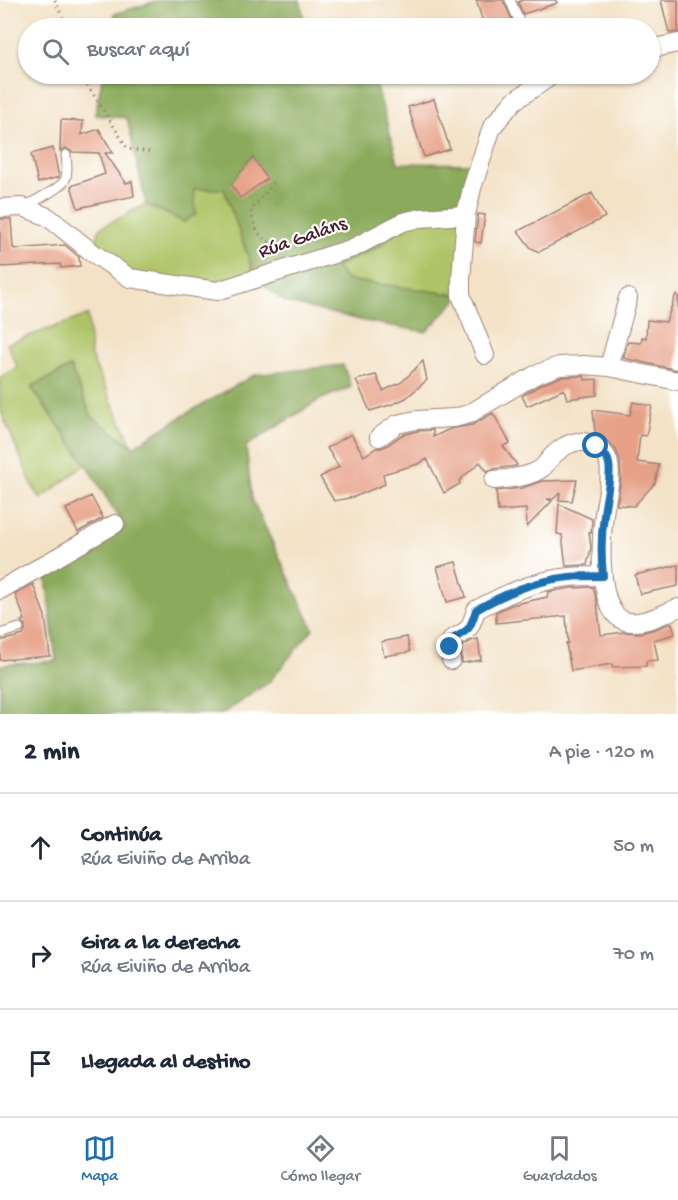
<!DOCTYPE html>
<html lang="es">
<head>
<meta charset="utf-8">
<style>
  body { margin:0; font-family:"Gochi Hand",sans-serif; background:#f6f6f7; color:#1f2937 }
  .stop { position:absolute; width:18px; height:18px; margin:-14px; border:4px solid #1f6fb2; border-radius:50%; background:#fff }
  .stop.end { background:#1f6fb2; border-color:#fff; box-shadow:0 2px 6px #0008 }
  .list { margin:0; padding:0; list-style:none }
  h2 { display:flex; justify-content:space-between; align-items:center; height:78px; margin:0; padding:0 24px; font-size:26px }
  h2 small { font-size:20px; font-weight:400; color:#747a83 }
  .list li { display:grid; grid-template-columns:39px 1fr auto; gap:18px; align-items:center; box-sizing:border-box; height:108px; padding:0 24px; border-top:2px solid #e0e1e3 }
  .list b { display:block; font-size:22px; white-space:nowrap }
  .list p { margin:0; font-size:20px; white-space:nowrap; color:#747a83 }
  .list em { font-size:20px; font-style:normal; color:#747a83 }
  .icon { flex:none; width:33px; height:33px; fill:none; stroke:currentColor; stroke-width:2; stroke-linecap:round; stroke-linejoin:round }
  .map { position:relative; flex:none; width:678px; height:714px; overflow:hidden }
  .search { position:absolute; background:#fff; box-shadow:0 2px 4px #0004; left:18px; right:18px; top:18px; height:66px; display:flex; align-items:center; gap:15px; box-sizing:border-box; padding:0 21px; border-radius:33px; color:#747a83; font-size:22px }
  .sheet { height:402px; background:#fff }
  nav { display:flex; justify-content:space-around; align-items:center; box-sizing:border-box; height:84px; border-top:2px solid #e0e1e3; background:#fff; font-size:16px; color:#747a83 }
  nav a { display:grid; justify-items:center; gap:3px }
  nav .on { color:#1f6fb2 }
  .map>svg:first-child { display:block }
  .green { fill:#afc468; stroke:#7c724a; stroke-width:1.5 }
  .forest { fill:#8baa5c; stroke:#6a6444; stroke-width:1.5 }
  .building { fill:#e7a188 }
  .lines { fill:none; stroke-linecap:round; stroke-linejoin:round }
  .lane-casing { stroke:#9e8078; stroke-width:11 }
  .street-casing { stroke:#9e8078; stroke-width:20 }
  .path { stroke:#9e8078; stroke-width:3; stroke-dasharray:1.5 4.5; stroke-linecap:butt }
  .lane { stroke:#fff; stroke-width:9 }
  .street { stroke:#fff; stroke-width:18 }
  .route { stroke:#1f6fb2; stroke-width:8 }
  .labels { text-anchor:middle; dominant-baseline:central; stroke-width:4.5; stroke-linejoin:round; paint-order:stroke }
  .street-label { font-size:20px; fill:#4a1f2b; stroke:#fff }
</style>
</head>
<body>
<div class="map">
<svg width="678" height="714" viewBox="0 0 678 714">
  <rect width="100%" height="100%" fill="#fff"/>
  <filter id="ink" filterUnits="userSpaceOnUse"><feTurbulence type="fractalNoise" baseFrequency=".0167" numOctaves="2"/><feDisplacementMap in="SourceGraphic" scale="12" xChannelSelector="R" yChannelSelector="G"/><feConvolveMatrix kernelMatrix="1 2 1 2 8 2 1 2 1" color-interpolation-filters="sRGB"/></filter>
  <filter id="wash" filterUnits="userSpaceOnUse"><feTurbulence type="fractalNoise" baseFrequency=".008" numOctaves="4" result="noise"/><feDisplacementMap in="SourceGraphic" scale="24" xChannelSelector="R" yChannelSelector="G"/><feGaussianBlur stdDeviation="1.35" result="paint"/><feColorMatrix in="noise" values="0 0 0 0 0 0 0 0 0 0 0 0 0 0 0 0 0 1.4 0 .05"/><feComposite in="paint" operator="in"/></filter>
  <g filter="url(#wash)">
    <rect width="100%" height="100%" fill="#f3e2c6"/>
    <!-- green -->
    <path class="green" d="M193,189H224L256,279L217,291L135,278L93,253L100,228L146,204L184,222Z
      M466,215L461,295L346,280L336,266L382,245L403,222Z
      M88,315L91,357L133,447L92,417L70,367L31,387L86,464L41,499L33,487L0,409V377L18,368L7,344Z"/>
    <!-- forest -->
    <path class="forest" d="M160,0H300L306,28H112L114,14Z
      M103,74H372L379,94L398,163L480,164L466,215L403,222L382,245L336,267L346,280L461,295L426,332L364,321L285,302L256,279L224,189H194L196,214L184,222L146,204L127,118L95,115Z
      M343,365L351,387L319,400L246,446L252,499L313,629L268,683L222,714H0V665L56,661L46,578L125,528L86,464L31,387L70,367L92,417L133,447L191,411L254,375Z"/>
    <g id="blocks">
      <!-- building -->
      <path class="building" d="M476,0H503L516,28H485Z
        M523,0H556L557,3L523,14L518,2Z
        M661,0H678V32L669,33Z
        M434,99L450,149L424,157L408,107Z
        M61,120L83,121L82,135L99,129L113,153H105L126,183L132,181L134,196L78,208L71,186L105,174L99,153L72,152L66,148L60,151Z
        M53,148L59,177L38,183L31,154Z
        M253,157L267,179L240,198L231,184Z
        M592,193L605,217L539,252L531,248L518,231Z
        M478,214L485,215L481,243L475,242Z
        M0,219H11L13,248H15V249L65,245L79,257L80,266L61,268L60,264L0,267Z
        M676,294L678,295V370L623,358L628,342L641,343L642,337L646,338L647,320L666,322Z
        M423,361L427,380L406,398L393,404L370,411L356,380L376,375L383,391L402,382Z
        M584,376L585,380L597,379V395L567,399L564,389L527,406L522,396L540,385L561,377Z
        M633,402L652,406L646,436L640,435L637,462L659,465L655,483L634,506L617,505L621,477L620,461L616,450L611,444L602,437L595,433L593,410L630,415Z
        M493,413L510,443L503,446L517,465L516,466L493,469L487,471L480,462L459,481L460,484L444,493L427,459L418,464L383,474L385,484L354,497L334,501L320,477L339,467L327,448L351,434L364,456L376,448H381L386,446L402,435L417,431L433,430V437L450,429L472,425Z
        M577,480L572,501L559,500L560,493L553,499H547L552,501L527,527L526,509L498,511L496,491L522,488L542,481Z
        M91,496L103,518L78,532L66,509Z
        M559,504L592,519L591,533L589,532L591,548L587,565L566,566L562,535L557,534Z
        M456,562L466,597L447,602L437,567Z
        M678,565V586L640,594L635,575Z
        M33,584L45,616L50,656L0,660V641L23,635L25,630V625L21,621L25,620L15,594Z
        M593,587L597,603L601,635L625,632L640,633L656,629L672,623L675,634L654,640L658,660L646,661V666L612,667V664L571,671L566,643H568L566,616L496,623V612L511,605L547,597L548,592L571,588Z
        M407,637L410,652L384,656L381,642Z
        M478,639L481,660L462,663L461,647L473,640Z"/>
    </g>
  </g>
  <g filter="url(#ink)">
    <use href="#blocks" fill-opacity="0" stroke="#9e8078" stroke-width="1.5"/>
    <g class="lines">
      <defs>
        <path id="lane" d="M510,0L519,21L524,28
          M23,207C33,202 60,189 65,180C68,173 67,163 66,155
          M0,634L19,628"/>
        <path id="street" d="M650,49L678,43
          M0,208L23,207L48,217L93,253L130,278L217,291L353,248L403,222L420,218L466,215L472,188L492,127L514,101L554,74
          M466,215L461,279V295L485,355
          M609,367L628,298
          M379,437L397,424L416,420L454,418L469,414L535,375L559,366L584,365L609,367L678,381
          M494,480C508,479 531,477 542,468C545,466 546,463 548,461C556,451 570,440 583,442C595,443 607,452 609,464C612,479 606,499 604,514C601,538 596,612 625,621C642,626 662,614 678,608
          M0,590L115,524
          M451,660L449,647L452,639C470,630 470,629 476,610C505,594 536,580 570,577C581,576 592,576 603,576"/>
      </defs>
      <!-- lane casing -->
      <use href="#lane" class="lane-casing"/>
      <!-- street casing -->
      <use href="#street" class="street-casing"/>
      <!-- path -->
      <path class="path" d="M55,0L67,28
        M82,74L83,78L128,149L152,152
        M273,183L251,210C252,221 257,235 267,241C273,245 284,246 291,248"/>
      <!-- lane -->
      <use href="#lane" class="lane"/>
      <!-- street -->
      <use href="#street" class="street"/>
    </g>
  </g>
  <g class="lines" filter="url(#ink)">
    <!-- route -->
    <path class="route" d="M450,647L452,639C470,630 470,629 476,610C505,593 536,580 570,577C581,576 592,576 603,576C601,556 601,536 604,515C605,500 612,479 609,464C608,456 602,451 596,446"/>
  </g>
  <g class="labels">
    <!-- street labels -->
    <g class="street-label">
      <text transform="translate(303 239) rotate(-19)">Rúa Galáns</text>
    </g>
  </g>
</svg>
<div class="stop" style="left:596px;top:446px"></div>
<div class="stop end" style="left:450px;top:647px"></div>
<div class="search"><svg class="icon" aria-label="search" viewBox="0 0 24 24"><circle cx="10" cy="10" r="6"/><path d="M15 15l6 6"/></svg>Buscar aquí</div>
</div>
<section class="sheet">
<h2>2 min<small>A pie · 120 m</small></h2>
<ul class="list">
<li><svg class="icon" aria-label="ahead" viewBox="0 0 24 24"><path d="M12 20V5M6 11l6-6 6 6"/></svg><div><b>Continúa</b><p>Rúa Eiviño de Arriba</p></div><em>50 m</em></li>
<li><svg class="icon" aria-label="right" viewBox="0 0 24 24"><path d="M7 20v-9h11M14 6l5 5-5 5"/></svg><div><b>Gira a la derecha</b><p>Rúa Eiviño de Arriba</p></div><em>70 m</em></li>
<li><svg class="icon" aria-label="arrive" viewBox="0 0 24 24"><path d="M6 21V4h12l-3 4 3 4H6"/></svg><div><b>Llegada al destino</b></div></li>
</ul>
</section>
<nav>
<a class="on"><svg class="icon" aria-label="map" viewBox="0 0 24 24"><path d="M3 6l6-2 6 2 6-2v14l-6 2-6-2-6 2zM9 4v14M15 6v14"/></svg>Mapa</a>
<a><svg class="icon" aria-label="directions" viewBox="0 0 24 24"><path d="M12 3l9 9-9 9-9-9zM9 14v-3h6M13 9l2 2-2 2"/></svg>Cómo llegar</a>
<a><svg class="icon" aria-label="saved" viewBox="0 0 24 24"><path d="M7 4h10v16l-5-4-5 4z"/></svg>Guardados</a>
</nav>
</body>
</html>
